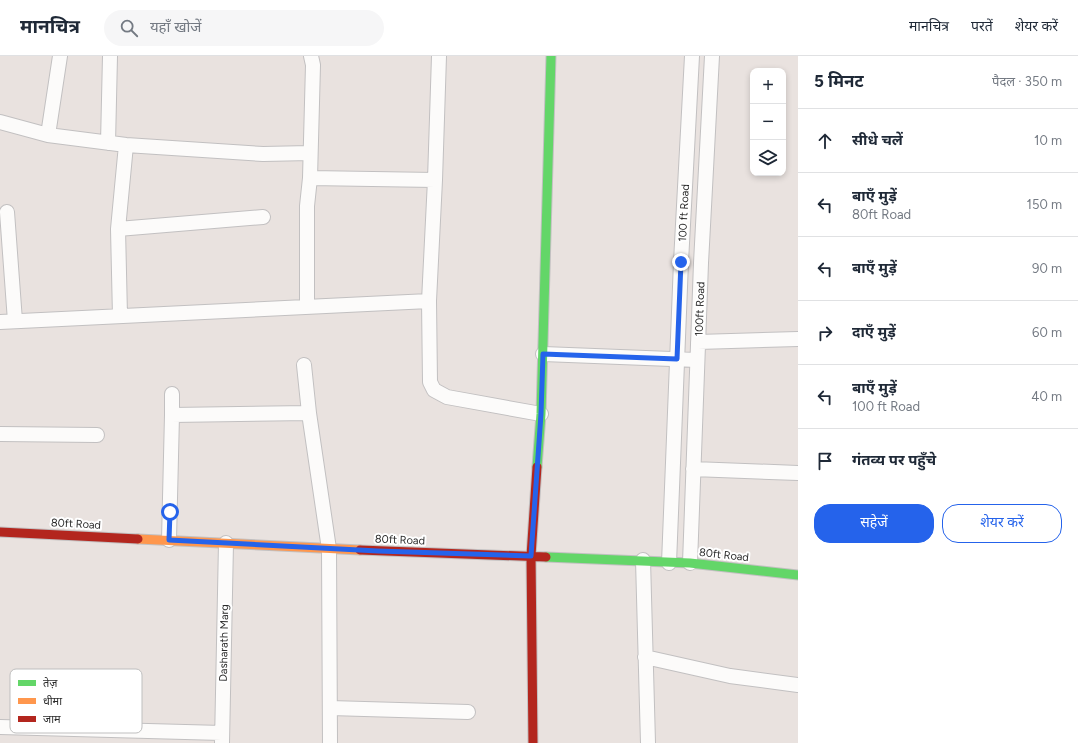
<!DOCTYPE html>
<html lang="hi">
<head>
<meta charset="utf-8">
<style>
  body { margin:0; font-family:Figtree,"Noto Sans Devanagari",sans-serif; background:#f6f6f7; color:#1f2937 }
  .controls { position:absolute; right:12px; top:12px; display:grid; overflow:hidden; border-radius:8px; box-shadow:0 2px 6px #0003 }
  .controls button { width:36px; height:36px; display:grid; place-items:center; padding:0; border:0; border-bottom:1px solid #e0e1e3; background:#fff; color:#1f2937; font:20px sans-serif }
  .stop { position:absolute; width:12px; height:12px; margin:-9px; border:3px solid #2563eb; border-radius:50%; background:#fff }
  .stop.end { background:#2563eb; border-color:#fff; box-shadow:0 1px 4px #0008 }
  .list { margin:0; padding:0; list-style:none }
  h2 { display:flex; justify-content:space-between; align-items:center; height:52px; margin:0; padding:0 16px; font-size:17px }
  h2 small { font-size:13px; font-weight:400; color:#747a83 }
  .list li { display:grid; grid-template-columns:26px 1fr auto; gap:12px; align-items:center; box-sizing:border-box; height:64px; padding:0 16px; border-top:1px solid #e0e1e3 }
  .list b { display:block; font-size:15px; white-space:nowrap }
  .list p { margin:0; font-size:13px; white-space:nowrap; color:#747a83 }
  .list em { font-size:13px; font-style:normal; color:#747a83 }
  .actions { display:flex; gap:8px; padding:12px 16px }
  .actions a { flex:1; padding:9px 0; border:1px solid #2563eb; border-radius:16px; text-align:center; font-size:14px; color:#2563eb }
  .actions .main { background:#2563eb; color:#fff }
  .icon { flex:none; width:22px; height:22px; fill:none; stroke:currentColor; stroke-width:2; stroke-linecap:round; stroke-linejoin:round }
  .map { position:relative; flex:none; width:798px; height:687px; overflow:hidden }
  header { display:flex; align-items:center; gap:24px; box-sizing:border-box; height:56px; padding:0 20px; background:#fff; border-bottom:1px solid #e0e1e3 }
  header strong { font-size:19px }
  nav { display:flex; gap:22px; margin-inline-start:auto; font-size:14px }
  .search { width:280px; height:36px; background:#f6f6f7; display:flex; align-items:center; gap:10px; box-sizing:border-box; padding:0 14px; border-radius:22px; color:#747a83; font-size:15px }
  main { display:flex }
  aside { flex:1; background:#fff }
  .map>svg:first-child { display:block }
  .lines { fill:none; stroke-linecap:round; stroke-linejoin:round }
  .street-casing { stroke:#c2c0c1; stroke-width:16 }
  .fast-casing { stroke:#c2c0c1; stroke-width:11 }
  .slow-casing { stroke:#c2c0c1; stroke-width:11 }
  .jam-casing { stroke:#c2c0c1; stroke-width:11 }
  .street { stroke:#fcfbfa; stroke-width:14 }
  .fast { stroke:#63d668; stroke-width:9 }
  .slow { stroke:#ff974d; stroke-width:9 }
  .jam { stroke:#b3261e; stroke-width:9 }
  .route { stroke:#2563eb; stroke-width:5 }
  .labels { text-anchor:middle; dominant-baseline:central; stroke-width:4; stroke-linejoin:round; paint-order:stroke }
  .street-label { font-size:11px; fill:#2a2a2a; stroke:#fff }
  .key { fill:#fff; stroke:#bfbfbf; stroke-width:1 }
  .key-label { font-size:11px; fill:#2a2a2a }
</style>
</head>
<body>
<header>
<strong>मानचित्र</strong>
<div class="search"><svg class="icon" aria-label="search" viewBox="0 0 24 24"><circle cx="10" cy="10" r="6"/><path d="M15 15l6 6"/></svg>यहाँ खोजें</div>
<nav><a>मानचित्र</a><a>परतें</a><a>शेयर करें</a></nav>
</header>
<main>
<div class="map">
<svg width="798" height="687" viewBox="0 0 798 687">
  <rect width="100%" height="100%" fill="#e9e2df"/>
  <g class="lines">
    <defs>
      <path id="street" d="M439,0L435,124L429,245L430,326L434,334L447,341L541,358
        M0,66L48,79L126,89L263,98L310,97
        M48,79L60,0
        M108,87L110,0
        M310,122L435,124
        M7,156L15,265
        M118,173L263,161
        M307,251V150L310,122L313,9L311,0
        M120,260L118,173L126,89
        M0,266L429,245
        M698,286L798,283
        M543,298L697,304
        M304,309L309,357
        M172,338V359
        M0,378L97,379
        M693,413L798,417
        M169,484L172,359L309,357L329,493L330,687
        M643,504L648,687
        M669,507L681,206L692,0
        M690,507L701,207L712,0
        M645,601L730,620L798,629
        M330,652L468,656
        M0,671L222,677
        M222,687L226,487"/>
      <path id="fast" d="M537,411L541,358L551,0
        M546,501L690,507L798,519"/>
      <path id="slow" d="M138,483L360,494"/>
      <path id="jam" d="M0,476L138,483
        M360,494L546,501
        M533,687L531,500L537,411"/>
    </defs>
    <!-- street casing -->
    <use href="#street" class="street-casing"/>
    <!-- fast casing -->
    <use href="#fast" class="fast-casing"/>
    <!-- slow casing -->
    <use href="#slow" class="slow-casing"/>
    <!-- jam casing -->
    <use href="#jam" class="jam-casing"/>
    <!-- street -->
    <use href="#street" class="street"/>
    <!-- fast -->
    <use href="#fast" class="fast"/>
    <!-- slow -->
    <use href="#slow" class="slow"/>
    <!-- jam -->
    <use href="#jam" class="jam"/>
  </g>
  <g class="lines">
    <!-- route -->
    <path class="route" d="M170,456L169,484L378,495L531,500L541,358L543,298L677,303L681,206"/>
  </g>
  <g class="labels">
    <!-- street labels -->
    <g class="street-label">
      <text transform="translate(684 157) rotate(-87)">100 ft Road</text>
      <text transform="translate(700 253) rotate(-88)">100ft Road</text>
      <text transform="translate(76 468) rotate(3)">80ft Road</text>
      <text transform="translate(400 484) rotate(2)">80ft Road</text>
      <text transform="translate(724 499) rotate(6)">80ft Road</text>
      <text transform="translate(224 587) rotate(-89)">Dasharath Marg</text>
    </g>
  </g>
  <!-- legend -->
  <rect x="10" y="613" width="132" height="64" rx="6" class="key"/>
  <rect x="18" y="624" width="18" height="6" fill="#63d668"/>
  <rect x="18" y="642" width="18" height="6" fill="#ff974d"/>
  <rect x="18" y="660" width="18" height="6" fill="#b3261e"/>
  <g class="key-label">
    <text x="43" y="631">तेज़</text>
    <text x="43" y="649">धीमा</text>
    <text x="43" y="667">जाम</text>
  </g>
</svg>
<div class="controls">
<button>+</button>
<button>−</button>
<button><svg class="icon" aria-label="layers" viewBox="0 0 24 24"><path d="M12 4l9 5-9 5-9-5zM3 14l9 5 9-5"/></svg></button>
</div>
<div class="stop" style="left:170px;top:456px"></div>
<div class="stop end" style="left:681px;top:206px"></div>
</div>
<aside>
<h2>5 मिनट<small>पैदल · 350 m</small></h2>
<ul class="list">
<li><svg class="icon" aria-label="ahead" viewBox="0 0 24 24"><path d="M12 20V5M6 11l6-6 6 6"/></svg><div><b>सीधे चलें</b></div><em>10 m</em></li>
<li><svg class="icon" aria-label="left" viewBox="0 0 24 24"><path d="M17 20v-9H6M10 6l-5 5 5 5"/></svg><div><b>बाएँ मुड़ें</b><p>80ft Road</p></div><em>150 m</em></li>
<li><svg class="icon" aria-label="left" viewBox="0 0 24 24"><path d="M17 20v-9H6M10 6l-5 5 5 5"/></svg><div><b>बाएँ मुड़ें</b></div><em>90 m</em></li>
<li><svg class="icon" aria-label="right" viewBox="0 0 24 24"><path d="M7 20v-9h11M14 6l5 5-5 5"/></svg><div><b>दाएँ मुड़ें</b></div><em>60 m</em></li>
<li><svg class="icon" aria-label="left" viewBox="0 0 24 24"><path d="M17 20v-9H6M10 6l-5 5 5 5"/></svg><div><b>बाएँ मुड़ें</b><p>100 ft Road</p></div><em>40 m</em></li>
<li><svg class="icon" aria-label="arrive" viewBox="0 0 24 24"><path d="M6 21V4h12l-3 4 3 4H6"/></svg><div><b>गंतव्य पर पहुँचे</b></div></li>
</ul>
<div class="actions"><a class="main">सहेजें</a><a>शेयर करें</a></div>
</aside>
</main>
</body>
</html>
